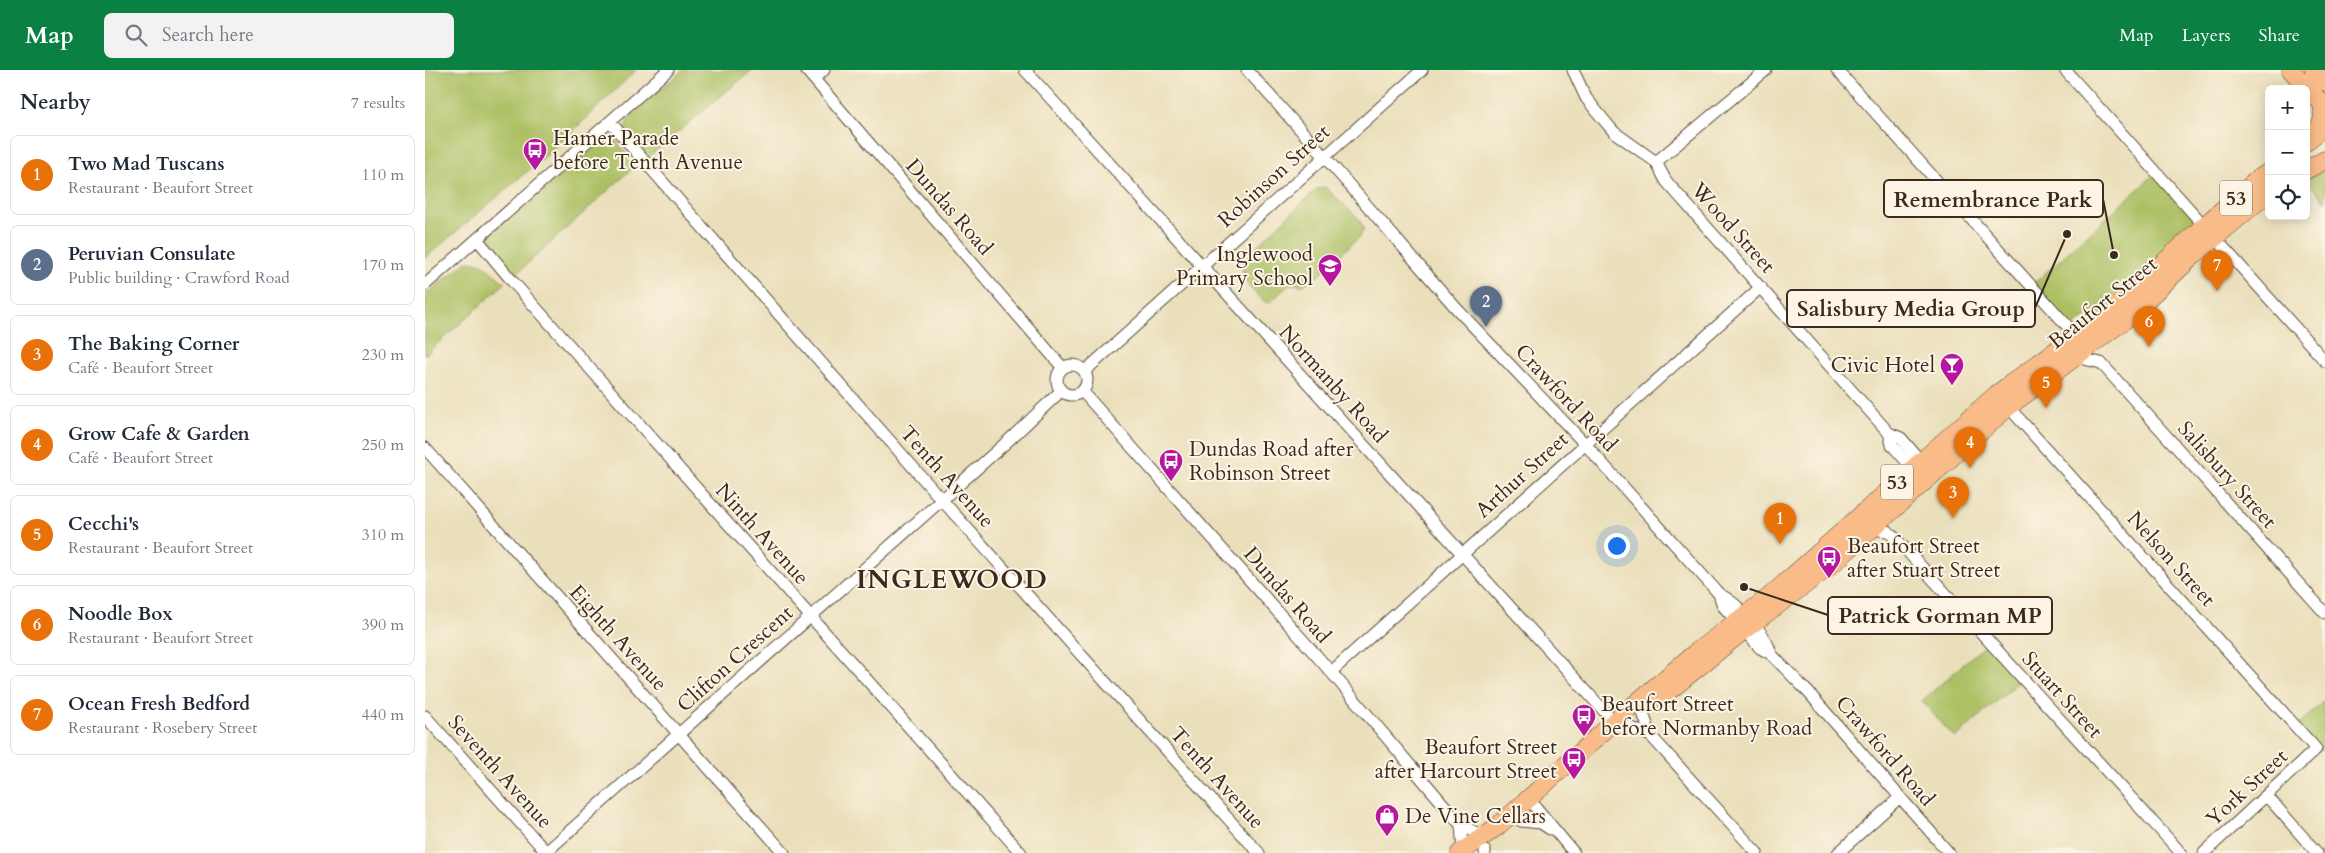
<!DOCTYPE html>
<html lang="en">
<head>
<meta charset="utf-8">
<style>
  body { margin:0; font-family:Cardo,serif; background:#f2f2f3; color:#1f2937 }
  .controls { position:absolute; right:15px; top:15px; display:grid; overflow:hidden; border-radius:8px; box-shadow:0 2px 12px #0003 }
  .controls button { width:45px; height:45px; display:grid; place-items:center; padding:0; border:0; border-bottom:1px solid #e0e1e3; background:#fff; color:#1f2937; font:25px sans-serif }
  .you { position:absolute; left:1191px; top:475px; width:18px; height:18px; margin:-12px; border:4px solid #fff; border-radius:50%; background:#1a73e8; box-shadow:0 0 0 8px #1a73e833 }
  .badge { display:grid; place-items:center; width:32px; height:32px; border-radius:50%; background:#0b8043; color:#fff; font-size:16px; font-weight:700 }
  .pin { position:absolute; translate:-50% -41px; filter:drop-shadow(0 1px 2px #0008) }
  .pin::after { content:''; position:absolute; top:26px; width:18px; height:15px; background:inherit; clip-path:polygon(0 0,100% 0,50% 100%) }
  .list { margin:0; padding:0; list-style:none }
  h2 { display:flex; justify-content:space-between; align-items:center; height:65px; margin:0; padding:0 20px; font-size:21px }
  h2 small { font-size:16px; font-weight:400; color:#747a83 }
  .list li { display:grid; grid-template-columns:32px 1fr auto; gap:15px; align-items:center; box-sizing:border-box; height:80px; margin:0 10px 10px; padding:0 10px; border:1px solid #e0e1e3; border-radius:8px }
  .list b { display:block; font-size:19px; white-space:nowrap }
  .list p { margin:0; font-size:16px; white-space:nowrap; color:#747a83 }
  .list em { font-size:16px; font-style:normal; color:#747a83 }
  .icon { flex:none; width:28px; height:28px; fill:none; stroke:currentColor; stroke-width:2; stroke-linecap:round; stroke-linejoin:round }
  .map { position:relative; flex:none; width:1900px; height:783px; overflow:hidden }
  header { display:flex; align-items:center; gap:30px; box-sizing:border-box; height:70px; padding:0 25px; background:#0b8043; color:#fff }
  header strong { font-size:24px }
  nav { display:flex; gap:28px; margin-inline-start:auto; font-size:18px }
  .search { width:350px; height:45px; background:#f2f2f3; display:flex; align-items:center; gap:12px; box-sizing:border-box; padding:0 18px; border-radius:8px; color:#747a83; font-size:19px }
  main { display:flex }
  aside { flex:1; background:#fff }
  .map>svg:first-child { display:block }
  .green { fill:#acc064; stroke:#747541 }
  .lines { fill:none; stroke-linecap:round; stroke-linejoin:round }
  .minor-casing { stroke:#554536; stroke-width:13 }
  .primary-casing { stroke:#554536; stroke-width:19 }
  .minor { stroke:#fff; stroke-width:11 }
  .primary { stroke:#f9bc89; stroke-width:18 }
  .labels { text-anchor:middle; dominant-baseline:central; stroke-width:4; stroke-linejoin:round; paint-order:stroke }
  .shield { fill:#fcf5e5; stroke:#75675a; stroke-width:1 }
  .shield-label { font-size:20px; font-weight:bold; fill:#3b2a1e }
  .poi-label { font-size:21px; fill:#3b2a1e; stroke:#fcf5e5; text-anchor:start }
  .street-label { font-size:21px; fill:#3b2a1e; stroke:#fcf5e5 }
  .district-label { font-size:26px; font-weight:bold; letter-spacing:1px; fill:#3b2a1e; stroke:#fcf5e5 }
  .leader { fill:none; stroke:#3b2a1e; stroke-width:2 }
  .callout-dot { fill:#3b2a1e; stroke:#fcf5e5; stroke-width:2 }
  .callout { fill:#fcf5e5; stroke:#3b2a1e; stroke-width:2 }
  .callout-label { font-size:22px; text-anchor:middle; font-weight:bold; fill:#3b2a1e }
</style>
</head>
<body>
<header>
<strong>Map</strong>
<div class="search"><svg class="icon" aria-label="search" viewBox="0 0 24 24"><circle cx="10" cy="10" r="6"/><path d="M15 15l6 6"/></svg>Search here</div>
<nav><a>Map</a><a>Layers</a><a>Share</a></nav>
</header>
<main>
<aside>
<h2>Nearby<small>7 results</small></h2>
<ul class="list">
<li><span class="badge" style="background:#e8710a">1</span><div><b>Two Mad Tuscans</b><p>Restaurant · Beaufort Street</p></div><em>110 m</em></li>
<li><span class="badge" style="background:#5c6f8a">2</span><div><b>Peruvian Consulate</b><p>Public building · Crawford Road</p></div><em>170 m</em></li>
<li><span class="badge" style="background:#e8710a">3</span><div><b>The Baking Corner</b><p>Café · Beaufort Street</p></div><em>230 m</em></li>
<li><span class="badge" style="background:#e8710a">4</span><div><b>Grow Cafe &amp; Garden</b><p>Café · Beaufort Street</p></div><em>250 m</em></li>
<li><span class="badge" style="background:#e8710a">5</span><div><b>Cecchi's</b><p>Restaurant · Beaufort Street</p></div><em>310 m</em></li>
<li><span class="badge" style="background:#e8710a">6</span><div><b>Noodle Box</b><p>Restaurant · Beaufort Street</p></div><em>390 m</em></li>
<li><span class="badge" style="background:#e8710a">7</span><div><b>Ocean Fresh Bedford</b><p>Restaurant · Rosebery Street</p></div><em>440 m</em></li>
</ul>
</aside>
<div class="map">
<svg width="1900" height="783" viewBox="0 0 1900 783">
  <rect width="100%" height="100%" fill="#fcf5e5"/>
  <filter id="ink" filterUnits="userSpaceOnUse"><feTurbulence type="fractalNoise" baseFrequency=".02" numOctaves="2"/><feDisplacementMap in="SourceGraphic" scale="10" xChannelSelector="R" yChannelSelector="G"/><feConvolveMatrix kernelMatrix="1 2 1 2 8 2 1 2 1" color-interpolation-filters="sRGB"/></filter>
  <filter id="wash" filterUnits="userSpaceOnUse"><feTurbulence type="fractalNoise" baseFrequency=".0096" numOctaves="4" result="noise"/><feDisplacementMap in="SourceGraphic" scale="20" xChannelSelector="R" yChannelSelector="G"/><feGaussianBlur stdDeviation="1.12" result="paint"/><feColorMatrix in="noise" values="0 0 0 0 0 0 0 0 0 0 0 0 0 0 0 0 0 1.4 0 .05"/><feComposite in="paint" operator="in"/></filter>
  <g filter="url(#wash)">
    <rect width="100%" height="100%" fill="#eadfbb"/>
    <!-- green -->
    <path class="green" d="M0,0H211L131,77L0,188Z
      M258,0H327L222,88L199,61L204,48Z
      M175,69L191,71L211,95L89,206L63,175V163Z
      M1900,100V132L1881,109Z
      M1732,102L1774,149L1710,211L1646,258L1606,216Z
      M900,117L933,148L939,158L935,166L894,205L878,215L865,214L845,232H840C829,221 816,212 817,194L835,173L892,119Z
      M47,192L57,194L80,213L0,285V225L40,193Z
      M1564,571L1597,609L1530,668L1497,631Z
      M1900,630V680L1891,679L1871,657Z"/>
  </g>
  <g filter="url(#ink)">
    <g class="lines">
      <defs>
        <path id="minor" d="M381,0L638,298
          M600,0L1189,652
          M822,0L899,86L1031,238L1160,374L1287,516L1294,524L1298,536L1319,560L1335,578L1346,584L1383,622L1524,783
          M1148,0L1161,28L1178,49L1189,62L1231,92L1241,111L1464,363L1476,368L1499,395
          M1412,0L1655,270
          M1640,0L1900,291
          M389,9L399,0
          M185,52L516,429L834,783
          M1231,92L1341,0
          M52,169L88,212L596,783
          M0,215L243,0
          M1650,287L1676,293L1900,543
          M632 310a15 15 0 1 1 30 0a15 15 0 1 1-30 0Z
          M660,301L997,0
          M658,322L906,602L1036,755L1059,767
          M1579,332L1891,679L1779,783
          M1464,363L1467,375L1492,403
          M0,378L359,783
          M1445,459L1463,461L1474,472L1756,783
          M1294,524C1313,533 1341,563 1346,584
          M906,602L1336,217
          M1218,643L1226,666L1332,783
          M0,646L122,783
          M1202,656L1226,666
          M1842,726L1892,783
          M1104,729L1149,783
          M1096,751L1116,753L1125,759
          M1036,755L1038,781
          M1060,781V783
          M120,783L584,370L636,321
          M1413,783L1475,727"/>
        <path id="primary" d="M1866,0L1900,37
          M1889,0L1900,12
          M1881,72C1896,60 1900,52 1897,33
          M1881,100L1900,90
          M1229,633L1319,560L1405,496L1583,337L1701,249L1768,186L1844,122
          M1035,783L1073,756L1189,652L1270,583L1344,527L1572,324L1690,237L1780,155L1833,109L1844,102"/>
      </defs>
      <!-- minor casing -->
      <use href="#minor" class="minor-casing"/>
      <!-- primary casing -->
      <use href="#primary" class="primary-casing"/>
      <!-- minor -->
      <use href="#minor" class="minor"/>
      <!-- primary -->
      <use href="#primary" class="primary"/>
    </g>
  </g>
  <!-- icons -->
  <defs>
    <symbol id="bus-pin" viewBox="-11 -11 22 30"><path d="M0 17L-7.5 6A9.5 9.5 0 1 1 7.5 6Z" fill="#b5179e" stroke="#fcf5e5"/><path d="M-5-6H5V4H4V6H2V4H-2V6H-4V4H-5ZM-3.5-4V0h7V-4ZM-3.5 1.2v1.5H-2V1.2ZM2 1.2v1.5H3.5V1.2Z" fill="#fff"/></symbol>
    <symbol id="school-pin" viewBox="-11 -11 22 30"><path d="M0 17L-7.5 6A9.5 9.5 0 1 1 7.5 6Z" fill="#b5179e" stroke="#fcf5e5"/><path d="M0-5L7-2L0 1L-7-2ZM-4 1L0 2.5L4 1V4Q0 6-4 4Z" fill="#fff"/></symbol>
    <symbol id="bar-pin" viewBox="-11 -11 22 30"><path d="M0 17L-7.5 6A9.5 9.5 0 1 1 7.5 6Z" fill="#b5179e" stroke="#fcf5e5"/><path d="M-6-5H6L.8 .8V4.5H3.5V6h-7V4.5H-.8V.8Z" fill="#fff"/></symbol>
    <symbol id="shop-pin" viewBox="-11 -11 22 30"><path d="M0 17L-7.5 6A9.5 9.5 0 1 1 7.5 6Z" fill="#b5179e" stroke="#fcf5e5"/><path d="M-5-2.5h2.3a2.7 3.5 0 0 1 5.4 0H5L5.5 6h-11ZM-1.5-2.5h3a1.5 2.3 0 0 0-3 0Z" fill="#fff"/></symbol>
  </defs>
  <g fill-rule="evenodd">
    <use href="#bus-pin" x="96" y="66" width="28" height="38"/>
    <use href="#school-pin" x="891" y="182" width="28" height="38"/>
    <use href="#bar-pin" x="1513" y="281" width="28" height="38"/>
    <use href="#bus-pin" x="732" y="377" width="28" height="38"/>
    <use href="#bus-pin" x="1390" y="474" width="28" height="38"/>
    <use href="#bus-pin" x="1145" y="632" width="28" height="38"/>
    <use href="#bus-pin" x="1135" y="675" width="28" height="38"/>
    <use href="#shop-pin" x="948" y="732" width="28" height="38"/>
  </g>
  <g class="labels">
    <!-- shield labels -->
    <g class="shield">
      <rect x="1795" y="110.5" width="32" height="35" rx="4"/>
      <rect x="1456" y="394.5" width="32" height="35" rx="4"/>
    </g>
    <g class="shield-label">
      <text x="1811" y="128">53</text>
      <text x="1472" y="412">53</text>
    </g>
    <!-- poi labels -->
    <g class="poi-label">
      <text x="128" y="68">Hamer Parade<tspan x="128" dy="24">before Tenth Avenue</tspan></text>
      <text x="888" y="184" text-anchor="end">Inglewood<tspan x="888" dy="24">Primary School</tspan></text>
      <text x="1510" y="295" text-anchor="end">Civic Hotel</text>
      <text x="764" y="379">Dundas Road after<tspan x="764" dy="24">Robinson Street</tspan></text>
      <text x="1422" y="476">Beaufort Street<tspan x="1422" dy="24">after Stuart Street</tspan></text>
      <text x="1176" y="634">Beaufort Street<tspan x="1176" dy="24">before Normanby Road</tspan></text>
      <text x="1132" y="677" text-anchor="end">Beaufort Street<tspan x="1132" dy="24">after Harcourt Street</tspan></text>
      <text x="980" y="746">De Vine Cellars</text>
    </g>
    <!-- street labels -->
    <g class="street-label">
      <text transform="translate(849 106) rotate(-42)">Robinson Street</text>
      <text transform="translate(524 137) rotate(49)">Dundas Road</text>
      <text transform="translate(1308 158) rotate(48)">Wood Street</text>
      <text transform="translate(1678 233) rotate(-39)">Beaufort Street</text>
      <text transform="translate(908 314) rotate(48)">Normanby Road</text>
      <text transform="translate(1141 328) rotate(47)">Crawford Road</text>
      <text transform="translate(1097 405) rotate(-42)">Arthur Street</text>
      <text transform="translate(1802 405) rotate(48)">Salisbury Street</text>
      <text transform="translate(522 407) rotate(48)">Tenth Avenue</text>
      <text transform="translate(337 464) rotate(48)">Ninth Avenue</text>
      <text transform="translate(1746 489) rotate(48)">Nelson Street</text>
      <text transform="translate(862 525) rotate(49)">Dundas Road</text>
      <text transform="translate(193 568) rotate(48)">Eighth Avenue</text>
      <text transform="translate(310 589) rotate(-42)">Clifton Crescent</text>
      <text transform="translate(1637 625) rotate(48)">Stuart Street</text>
      <text transform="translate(1460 681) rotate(49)">Crawford Road</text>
      <text transform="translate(75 702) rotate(48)">Seventh Avenue</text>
      <text transform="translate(792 708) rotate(48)">Tenth Avenue</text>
      <text transform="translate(1822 718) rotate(-43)">York Street</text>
    </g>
    <!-- district labels -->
    <g class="district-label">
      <text x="527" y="509">INGLEWOOD</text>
    </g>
  </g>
  <!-- callouts -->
  <path class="leader" d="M1689 185L1678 129M1642 164L1610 238M1319 517L1403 545"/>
  <g class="callout-dot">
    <circle cx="1689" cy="185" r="5"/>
    <circle cx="1642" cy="164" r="5"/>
    <circle cx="1319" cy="517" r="5"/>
  </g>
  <g class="callout">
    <rect x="1459" y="110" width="219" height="37" rx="5"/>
    <rect x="1362" y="220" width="248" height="37" rx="5"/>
    <rect x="1403" y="527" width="224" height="37" rx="5"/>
  </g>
  <g class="callout-label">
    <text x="1568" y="137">Remembrance Park</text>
    <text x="1486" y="246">Salisbury Media Group</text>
    <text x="1515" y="553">Patrick Gorman MP</text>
  </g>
</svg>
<div class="controls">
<button>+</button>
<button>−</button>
<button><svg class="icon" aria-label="locate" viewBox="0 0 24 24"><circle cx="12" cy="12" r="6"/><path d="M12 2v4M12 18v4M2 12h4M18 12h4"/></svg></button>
</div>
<div class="you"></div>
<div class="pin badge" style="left:1355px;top:474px;background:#e8710a">1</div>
<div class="pin badge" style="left:1061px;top:257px;background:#5c6f8a">2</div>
<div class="pin badge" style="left:1528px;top:448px;background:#e8710a">3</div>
<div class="pin badge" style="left:1545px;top:398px;background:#e8710a">4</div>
<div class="pin badge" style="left:1621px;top:338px;background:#e8710a">5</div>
<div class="pin badge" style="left:1724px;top:277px;background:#e8710a">6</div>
<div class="pin badge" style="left:1792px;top:221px;background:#e8710a">7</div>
</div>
</main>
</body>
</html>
